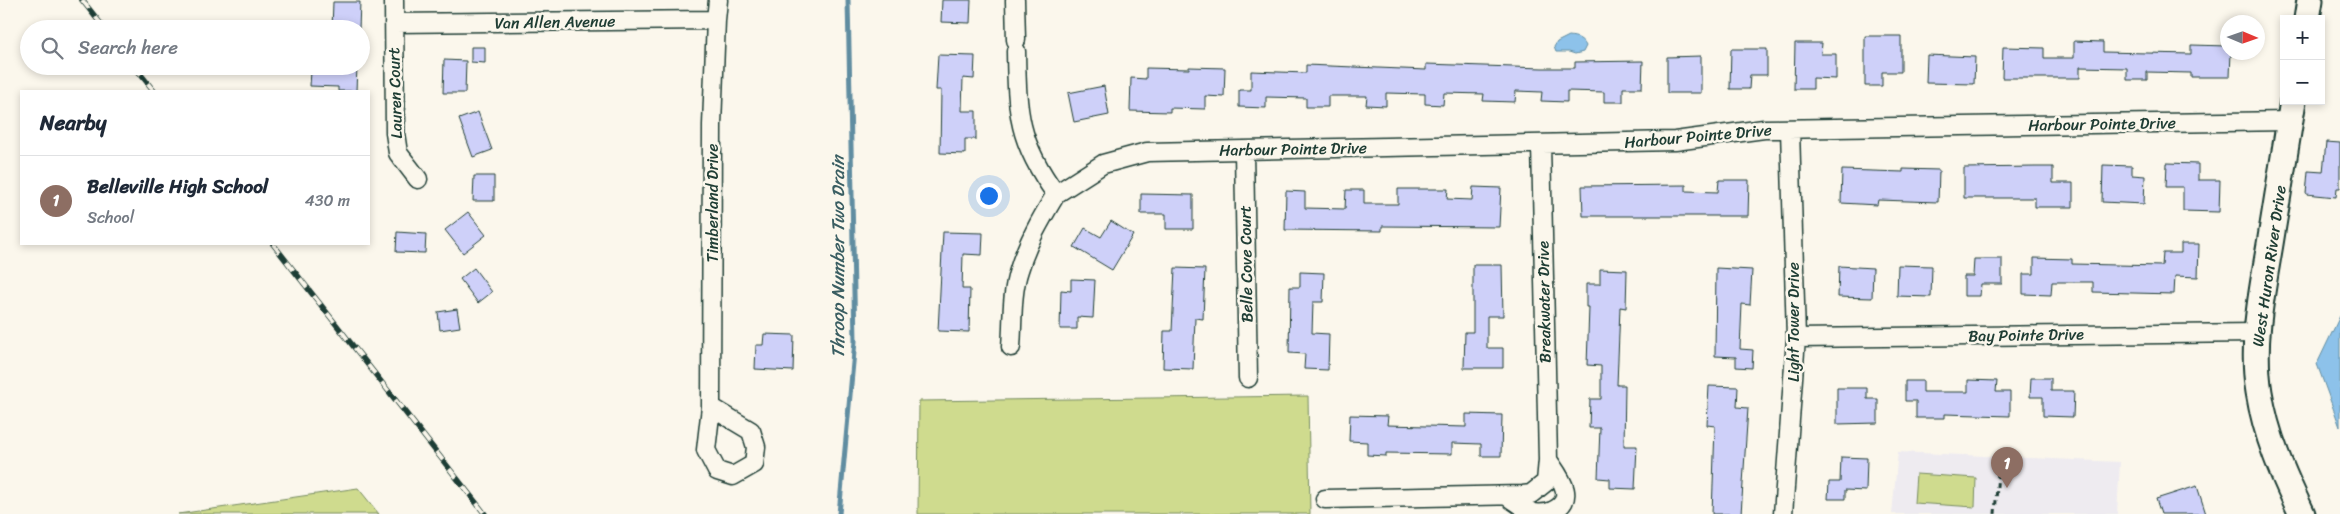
<!DOCTYPE html>
<html lang="en">
<head>
<meta charset="utf-8">
<style>
  body { margin:0; font-family:Sriracha,sans-serif; background:#f2f2f3; color:#1f2937 }
  .controls { position:absolute; right:15px; top:15px; display:grid; overflow:hidden; border-radius:0px; box-shadow:0 2px 8px #0003 }
  .controls button { width:45px; height:45px; display:grid; place-items:center; padding:0; border:0; border-bottom:1px solid #e0e1e3; background:#fff; color:#1f2937; font:25px sans-serif }
  .compass { position:absolute; left:2220px; top:15px; width:45px; height:45px; border-radius:50%; background:#fff; box-shadow:0 2px 8px #0003; rotate:92deg }
  .you { position:absolute; left:988px; top:195px; width:18px; height:18px; margin:-12px; border:4px solid #fff; border-radius:50%; background:#1a73e8; box-shadow:0 0 0 8px #1a73e833 }
  .badge { display:grid; place-items:center; width:32px; height:32px; border-radius:50%; background:#1a73e8; color:#fff; font-size:16px; font-weight:700 }
  .pin { position:absolute; translate:-50% -41px; filter:drop-shadow(0 1px 2px #0008) }
  .pin::after { content:''; position:absolute; top:26px; width:18px; height:15px; background:inherit; clip-path:polygon(0 0,100% 0,50% 100%) }
  .list { margin:0; padding:0; list-style:none }
  h2 { display:flex; justify-content:space-between; align-items:center; height:65px; margin:0; padding:0 20px; font-size:21px }
  h2 small { font-size:16px; font-weight:400; color:#747a83 }
  .list li { display:grid; grid-template-columns:32px 1fr auto; gap:15px; align-items:center; box-sizing:border-box; height:90px; padding:0 20px; border-top:1px solid #e0e1e3 }
  .list b { display:block; font-size:19px; white-space:nowrap }
  .list p { margin:0; font-size:16px; white-space:nowrap; color:#747a83 }
  .list em { font-size:16px; font-style:normal; color:#747a83 }
  .icon { flex:none; width:28px; height:28px; fill:none; stroke:currentColor; stroke-width:2; stroke-linecap:round; stroke-linejoin:round }
  .map { position:relative; flex:none; width:2340px; height:514px; overflow:hidden }
  .search { position:absolute; background:#fff; box-shadow:0 2px 8px #0003; left:20px; top:20px; width:350px; height:55px; display:flex; align-items:center; gap:12px; box-sizing:border-box; padding:0 18px; border-radius:28px; color:#747a83; font-size:19px }
  .panel { position:absolute; background:#fff; box-shadow:0 2px 8px #0003; left:20px; top:90px; width:350px; height:155px; border-radius:0px }
  .map>svg:first-child { display:block }
  .built { fill:#eeebf0 }
  .green { fill:#cfdb8e; stroke:#778c61 }
  .water { fill:#8dc2ea; stroke:#618da1 }
  .lines { fill:none; stroke-linecap:round; stroke-linejoin:round }
  .stream { stroke:#618da1; stroke-width:5 }
  .building { fill:#ced0f9; stroke:#1f3d34 }
  .street-casing { stroke:#1f3d34; stroke-width:21 }
  .secondary-casing { stroke:#1f3d34; stroke-width:29 }
  .path { stroke:#1f3d34; stroke-width:3; stroke-dasharray:5 4; stroke-linecap:butt }
  .street { stroke:#fbf7ec; stroke-width:18 }
  .secondary { stroke:#fbf7ec; stroke-width:25 }
  .rail-casing { stroke:#1f3d34; stroke-width:5.5 }
  .rail { stroke:#fbf7ec; stroke-width:4; stroke-dasharray:11; stroke-linecap:butt }
  .labels { text-anchor:middle; dominant-baseline:central; stroke-width:5; stroke-linejoin:round; paint-order:stroke }
  .street-label { font-size:16px; fill:#1f3d34; stroke:#fbf7ec }
  .water-label { font-size:18px; font-style:italic; fill:#3a5e62; stroke:#fbf7ec }
</style>
</head>
<body>
<div class="map">
<svg width="2340" height="514" viewBox="0 0 2340 514">
  <rect width="100%" height="100%" fill="#fbf7ec"/>
  <filter id="ink" filterUnits="userSpaceOnUse"><feTurbulence type="fractalNoise" baseFrequency=".02" numOctaves="2"/><feDisplacementMap in="SourceGraphic" scale="10" xChannelSelector="R" yChannelSelector="G"/><feConvolveMatrix kernelMatrix="1 2 1 2 8 2 1 2 1" color-interpolation-filters="sRGB"/></filter>
  <g filter="url(#ink)">
    <!-- built -->
    <path class="built" d="M1898,452L2120,462L2117,514H1892Z"/>
    <!-- green -->
    <path class="green" d="M1308,396L1310,514H918L919,401Z
      M1916,474L1976,478L1975,507L1914,503Z
      M358,488L379,514H178Z"/>
    <!-- water -->
    <path class="water" d="M1569,36C1577,37 1582,38 1586,46L1583,52L1575,54L1569,52H1556L1554,47L1557,42Z
      M2340,316V427L2317,364Z"/>
    <g class="lines">
      <!-- stream -->
      <path class="stream" d="M839,514L855,341L848,0"/>
    </g>
    <!-- building -->
    <path class="building" d="M942,0H971L970,23L941,22Z
      M333,2H360L359,29H332Z
      M1865,36H1901V72H1882V86H1865Z
      M2074,41L2103,42V52L2191,54V45L2228,46V52H2231L2230,77H2191V73L2147,72V80H2127V68L2080,67V78H2002L2003,47L2044,48V58H2074Z
      M1795,43H1822L1821,54H1836V79L1813,78V89H1794Z
      M471,47H485V63L471,62Z
      M1731,49H1767V75H1750L1749,89H1730Z
      M938,55L975,56L974,79L963,78L962,111H976V139H965V154L940,153L941,90H936Z
      M1927,55L1975,57L1974,84L1926,83Z
      M1701,56V93H1667V57Z
      M444,60L466,61L465,93H443Z
      M1643,61L1642,88H1623V102H1604V92L1567,91V102L1541,101L1542,92L1516,91L1515,102L1483,101L1484,94L1444,93L1443,105L1425,104V94L1386,93V106L1366,105L1367,96H1328V107H1306V98L1266,97V108L1239,107V90H1251V71L1306,73V65L1426,70V64L1542,68H1575V62Z
      M338,66H357L356,91H338V87L310,86L311,71H338Z
      M1189,67L1225,68L1224,97L1205,96V109L1170,108V112L1130,111L1131,78L1146,79V68L1189,69Z
      M1104,86L1109,115L1074,122L1068,93Z
      M478,112L492,150L473,157L459,119Z
      M2326,142L2340,143V188H2337L2336,197L2306,194L2308,171L2323,172Z
      M2167,163L2198,164V180H2220L2219,212L2183,211V187H2166Z
      M2103,165L2132,166V175L2145,176L2144,204L2102,202Z
      M2035,167H2053V183H2073V207H2035V198H1964V168Z
      M1903,169L1939,170L1938,202L1878,200L1877,205L1841,203L1842,170L1903,172Z
      M474,176H494V201H473Z
      M1719,180H1749L1748,216H1583L1582,186L1686,185V191L1718,192Z
      M1473,187L1501,188L1499,227L1382,226V231L1285,230L1286,191L1305,192V208L1345,209L1346,190H1364V204H1398V189H1448L1447,199L1472,200Z
      M1141,194L1193,195V229H1166V214H1141Z
      M468,212L486,235L463,253L445,230Z
      M1111,221L1133,235L1112,270L1074,247L1085,228L1101,237Z
      M397,232L426,234L425,253L396,252Z
      M943,232L983,233L982,255L963,254L962,289H970L969,332L938,331Z
      M2181,244H2199L2198,277L2175,276L2174,294L2093,292V282H2052L2051,295L2023,294V274H2034V258L2072,259V264L2162,266L2163,253H2181Z
      M1974,259H2002V284H1981L1980,296H1964V276H1973Z
      M1473,265H1502L1503,316H1487V348H1503V368H1464L1465,332H1473Z
      M1898,265L1932,266L1931,297L1897,296Z
      M1839,266L1873,268L1872,298L1838,297Z
      M474,268L492,292L478,303L460,279Z
      M1175,268L1205,269L1203,319L1195,318L1193,369L1163,368L1164,331H1172Z
      M1716,268L1752,270L1750,305L1742,304L1740,349L1753,350L1752,368L1736,367V357L1715,356Z
      M1600,269L1627,270L1626,308L1620,307L1617,385H1625L1624,446H1637L1635,489L1610,488V479L1598,478L1600,428H1589L1590,399H1601V366L1587,365L1589,307H1586V284H1600Z
      M1300,272L1324,273L1323,302H1313L1312,333L1329,334L1328,370L1304,369L1305,354L1289,353L1290,287H1300Z
      M1071,279L1095,280L1093,318L1077,317V329H1060L1061,290L1071,291Z
      M457,309L460,327L440,330L438,312Z
      M764,334L794,335L793,371L755,369L756,345H763Z
      M2031,378H2051V391H2074L2073,417L2043,416V397H2030Z
      M1968,380L1997,381L1996,392H2010V416L1945,414V418H1916V401H1905V381H1923V392H1968Z
      M1709,386L1738,387L1737,407L1748,408L1741,514H1712L1715,426L1707,425Z
      M1837,388H1867V399H1878V423L1837,424Z
      M1466,414L1502,415L1501,456H1481V444L1452,443V454L1386,453V456L1367,455V442L1349,441L1350,415L1388,416L1387,425L1466,427Z
      M1841,457L1867,458L1866,491L1845,490V499H1828L1829,482H1840Z
      M2197,486L2206,514H2161L2156,499Z"/>
    <g class="lines">
      <defs>
        <path id="street" d="M394,0L395,133L398,153L418,179
          M1015,0L1016,40
          M394,23L716,20
          M1244,151L1248,378
          M1056,194L1103,164L1147,152L1675,141L1764,129L2290,121
          M1796,338L2257,333
          M1011,347C1013,322 1011,294 1019,270C1027,243 1041,219 1056,194C1018,142 1017,113 1016,51
          M711,407L751,431L756,447L754,464L733,476L717,471L706,450L711,407L712,125L716,20L718,0
          M1507,496C1515,501 1524,509 1533,513C1539,514 1547,513 1552,511C1579,499 1558,475 1548,460
          M1325,499L1523,495L1531,494L1546,482L1548,460L1541,144
          M1783,514L1796,338L1790,129"/>
        <path id="secondary" d="M2307,19L2310,0
          M2293,101C2285,149 2278,197 2270,244C2262,292 2251,343 2259,392C2266,436 2283,474 2302,514"/>
      </defs>
      <!-- street casing -->
      <use href="#street" class="street-casing"/>
      <!-- secondary casing -->
      <use href="#secondary" class="secondary-casing"/>
      <!-- path -->
      <path class="path" d="M1995,514L1998,473"/>
      <!-- street -->
      <use href="#street" class="street"/>
      <!-- secondary -->
      <use href="#secondary" class="secondary"/>
      <defs>
        <path id="rail" d="M82,0L105,29
          M134,66L154,91
          M273,244L485,514"/>
      </defs>
      <!-- rail casing -->
      <use href="#rail" class="rail-casing"/>
      <!-- rail -->
      <use href="#rail" class="rail"/>
    </g>
  </g>
  <g class="labels">
    <!-- street labels -->
    <g class="street-label">
      <text transform="translate(555 22) rotate(-1)">Van Allen Avenue</text>
      <text transform="translate(395 93) rotate(-92)">Lauren Court</text>
      <text transform="translate(2102 124) rotate(-1)">Harbour Pointe Drive</text>
      <text transform="translate(1698 136) rotate(-5)">Harbour Pointe Drive</text>
      <text transform="translate(1293 149) rotate(-1)">Harbour Pointe Drive</text>
      <text transform="translate(712 203) rotate(-90)">Timberland Drive</text>
      <text transform="translate(1246 264) rotate(-91)">Belle Cove Court</text>
      <text transform="translate(2269 266) rotate(-82)">West Huron River Drive</text>
      <text transform="translate(1544 302) rotate(-91)">Breakwater Drive</text>
      <text transform="translate(1793 322) rotate(-90)">Light Tower Drive</text>
      <text transform="translate(2026 335) rotate(-1)">Bay Pointe Drive</text>
    </g>
    <!-- water labels -->
    <g class="water-label">
      <text transform="translate(838 257) rotate(-90)">Throop Number Two Drain</text>
    </g>
  </g>
</svg>
<div class="controls">
<button>+</button>
<button>−</button>
</div>
<svg class="compass" viewBox="-18 -18 36 36"><path d="M0-13l5 13h-10z" fill="#e53935"/><path d="M0 13l5-13h-10z" fill="#747a83"/></svg>
<div class="you"></div>
<div class="pin badge" style="left:2007px;top:488px;background:#8d6e63">1</div>
<div class="search"><svg class="icon" aria-label="search" viewBox="0 0 24 24"><circle cx="10" cy="10" r="6"/><path d="M15 15l6 6"/></svg>Search here</div>
<section class="panel">
<h2>Nearby<small></small></h2>
<ul class="list">
<li><span class="badge" style="background:#8d6e63">1</span><div><b>Belleville High School</b><p>School</p></div><em>430 m</em></li>
</ul>
</section>
</div>
</body>
</html>
